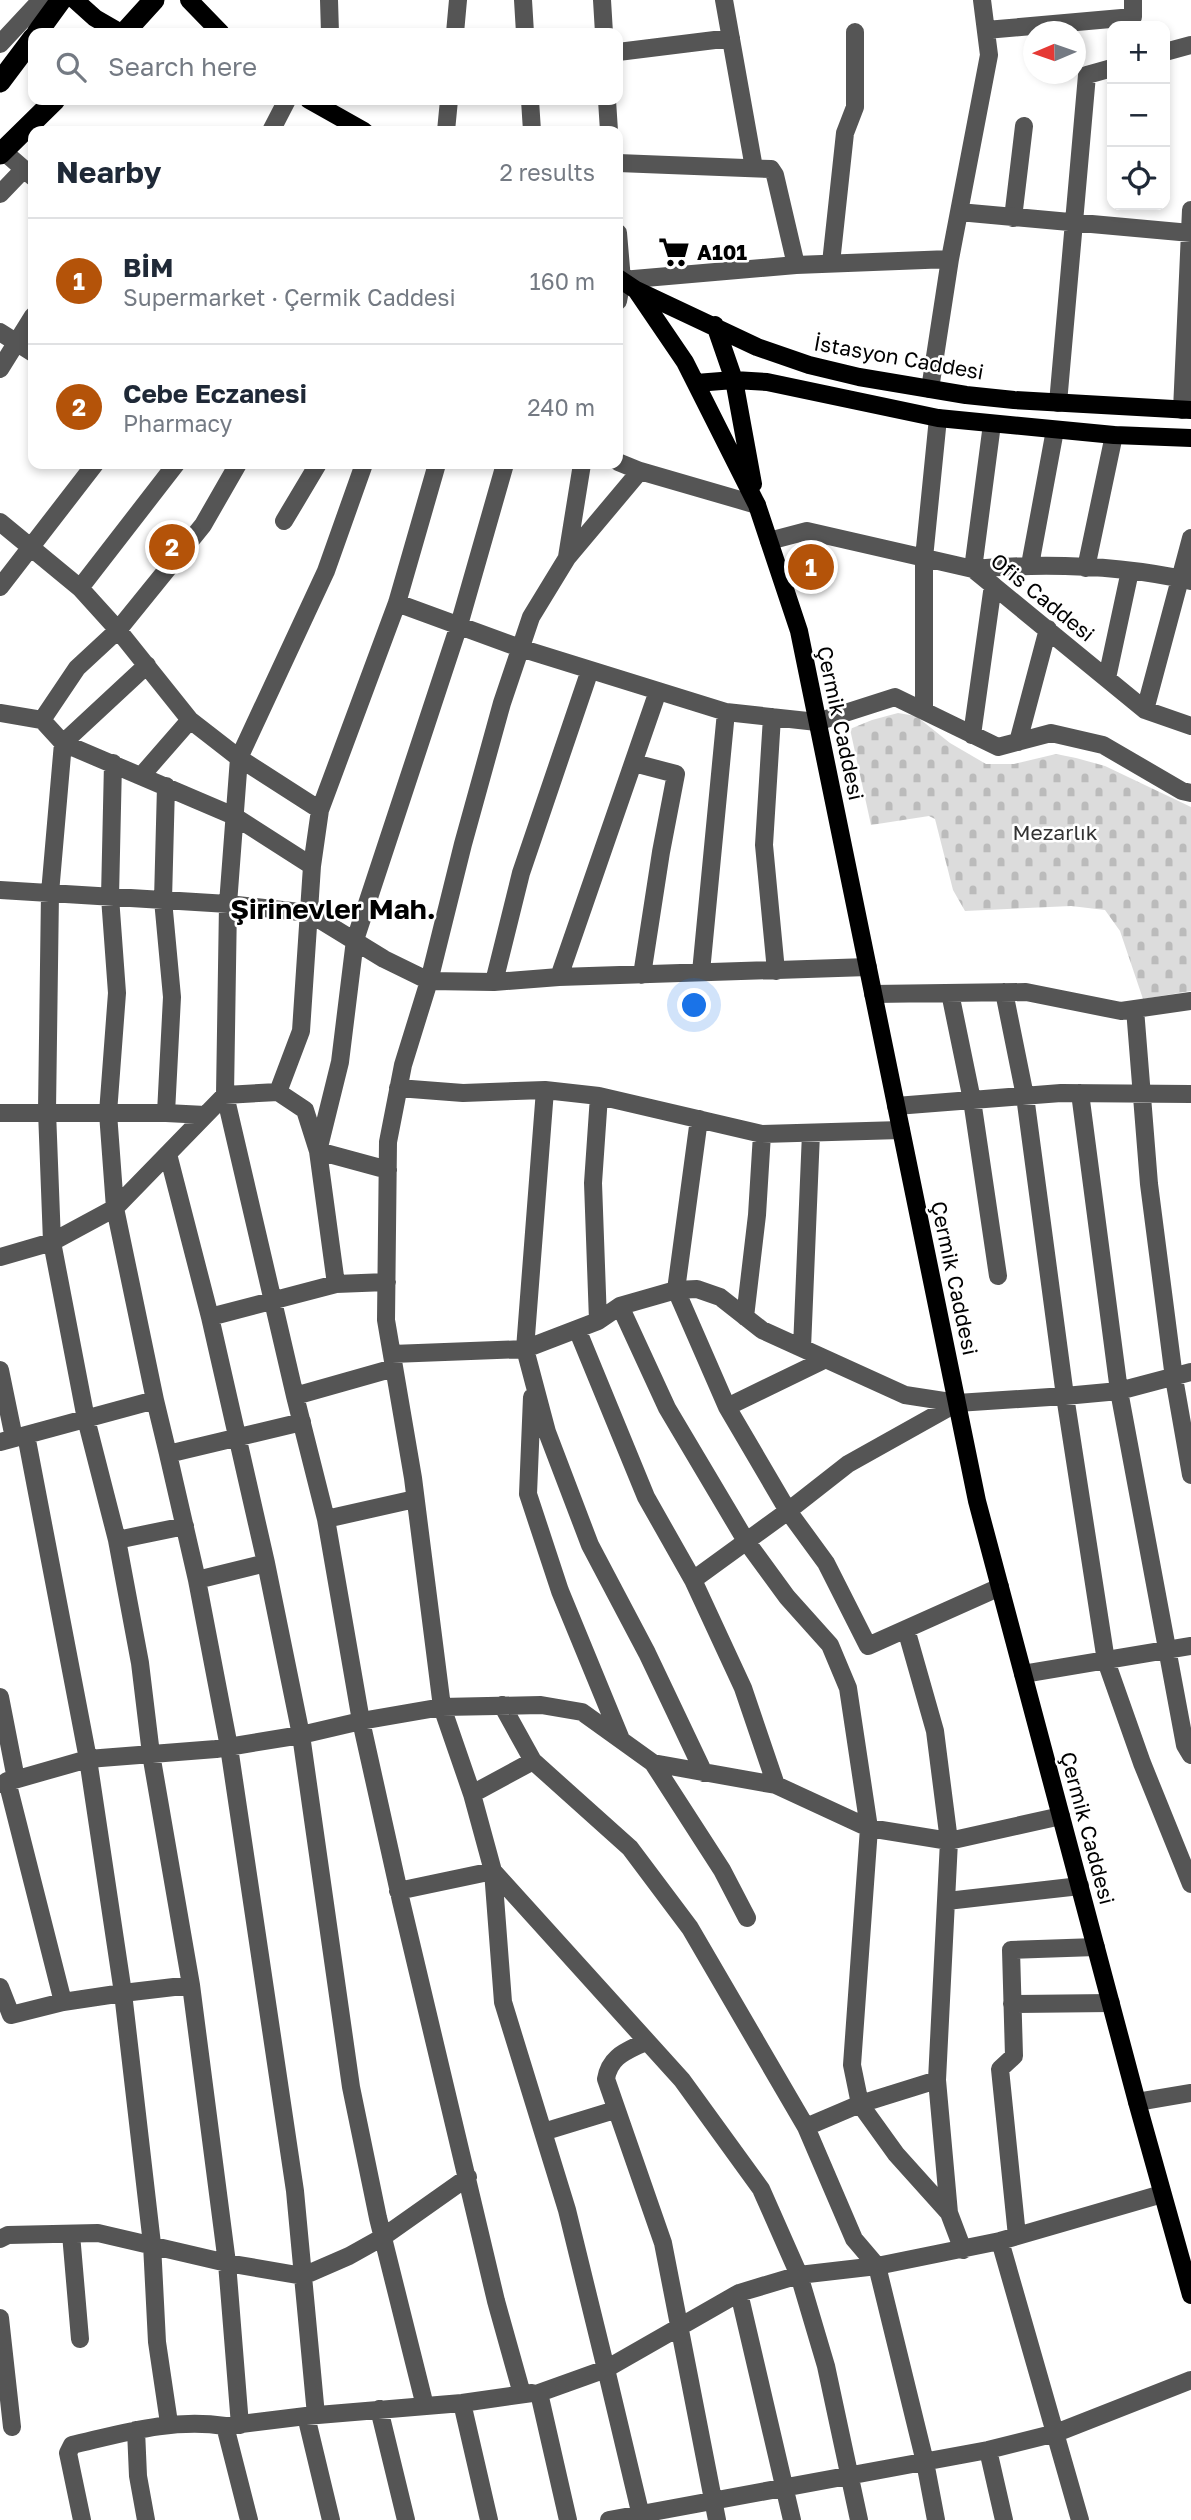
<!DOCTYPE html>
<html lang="en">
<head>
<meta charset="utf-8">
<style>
  body { margin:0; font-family:"Golos Text",sans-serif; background:#f6f6f7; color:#1f2937 }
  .controls { position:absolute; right:21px; top:21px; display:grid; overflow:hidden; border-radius:14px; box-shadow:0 4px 10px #0003 }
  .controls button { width:63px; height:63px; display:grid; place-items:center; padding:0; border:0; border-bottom:2px solid #e0e1e3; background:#fff; color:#1f2937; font:35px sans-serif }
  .compass { position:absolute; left:1023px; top:21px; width:63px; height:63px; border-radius:50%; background:#fff; box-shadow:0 4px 10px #0003; rotate:268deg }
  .you { position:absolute; left:695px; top:1006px; width:24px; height:24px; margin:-18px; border:5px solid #fff; border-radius:50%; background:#1a73e8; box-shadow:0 0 0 10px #1a73e833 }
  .badge { display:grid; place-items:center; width:46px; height:46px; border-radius:50%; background:#b45309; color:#fff; font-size:23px; font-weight:700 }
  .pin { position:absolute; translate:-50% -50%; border:4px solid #fff; box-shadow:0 2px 7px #0006 }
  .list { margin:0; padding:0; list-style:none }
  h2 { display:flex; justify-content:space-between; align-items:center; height:91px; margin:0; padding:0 28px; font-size:30px }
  h2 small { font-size:23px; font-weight:400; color:#747a83 }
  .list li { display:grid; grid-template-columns:46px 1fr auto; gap:21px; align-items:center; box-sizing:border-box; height:126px; padding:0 28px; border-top:2px solid #e0e1e3 }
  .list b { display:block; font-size:26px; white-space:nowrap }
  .list p { margin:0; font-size:23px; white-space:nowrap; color:#747a83 }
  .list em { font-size:23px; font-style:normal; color:#747a83 }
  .icon { flex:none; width:38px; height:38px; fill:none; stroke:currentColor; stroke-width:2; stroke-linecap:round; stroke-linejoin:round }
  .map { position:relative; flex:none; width:1191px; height:2520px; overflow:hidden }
  .search { position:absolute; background:#fff; box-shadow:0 4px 10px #0003; left:28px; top:28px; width:595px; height:77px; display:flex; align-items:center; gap:18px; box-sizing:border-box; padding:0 24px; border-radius:14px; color:#747a83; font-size:26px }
  .panel { position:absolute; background:#fff; box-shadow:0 4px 10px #0003; left:28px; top:126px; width:595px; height:343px; border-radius:14px }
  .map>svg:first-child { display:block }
  .cemetery { fill:url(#cemetery-stones) }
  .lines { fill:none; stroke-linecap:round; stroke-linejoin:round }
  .minor { stroke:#555; stroke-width:18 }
  .major { stroke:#000; stroke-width:18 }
  .highway { stroke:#000; stroke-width:21 }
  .labels { text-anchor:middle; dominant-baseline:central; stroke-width:5; stroke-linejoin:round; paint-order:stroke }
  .poi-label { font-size:21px; font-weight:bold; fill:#000; stroke:#fff; text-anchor:start }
  .street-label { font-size:21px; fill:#000; stroke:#fff }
  .park-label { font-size:21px; fill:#333; stroke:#fff }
  .district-label { font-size:28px; font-weight:bold; fill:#000; stroke:#fff }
</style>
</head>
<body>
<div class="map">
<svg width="1191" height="2520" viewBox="0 0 1191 2520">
  <defs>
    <pattern id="cemetery-stones" width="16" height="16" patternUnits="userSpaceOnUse" patternTransform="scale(1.75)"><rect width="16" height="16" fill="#dcdcdc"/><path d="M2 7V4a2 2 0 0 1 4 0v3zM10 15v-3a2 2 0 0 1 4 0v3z" fill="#bbb"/></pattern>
  </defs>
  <rect width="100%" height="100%" fill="#fff"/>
  <!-- cemetery -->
  <path class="cemetery" d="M898,713L916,716L950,743L986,764H1014L1056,754L1076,758L1105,766L1191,807V991L1143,999L1120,931L1105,910L1071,906L965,911L953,890L935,819L929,816L871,825L850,729L872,720Z"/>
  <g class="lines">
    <!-- minor -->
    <path class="minor" d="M329,0L330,33
      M523,0L525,33
      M602,0L604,33
      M724,0L754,168
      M986,30L1133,17V0
      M455,33L458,0
      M0,44L41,0
      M618,52L731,38
      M1165,52L1191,45
      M530,100L532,131
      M607,100L609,131
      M271,131L287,100
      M446,131L449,100
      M3,151L33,177
      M618,163L771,169L775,175L796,265
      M0,194L23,170
      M959,212L1191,233
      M1013,218L1024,126
      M618,233L622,280L618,301
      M831,263L845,133L855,107V32
      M622,280L796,265L950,259
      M0,332L33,353
      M0,369L33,316
      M930,389L950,259L989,55L982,0
      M1058,403L1087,75L1112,68
      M1182,410L1191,210
      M992,424L973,569C1045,563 1120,565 1191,581
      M618,462L640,471L757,505
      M640,471L567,558L531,617L502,703L463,844L429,981L403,1065L388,1142L386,1320L413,1478L442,1707L472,1794L493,1871L682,2080L761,2189L799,2275L826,2366L859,2520
      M284,521L318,464
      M0,522L80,588L118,630L203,525L238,464
      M769,541L807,531L973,569L1145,710L1191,726
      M567,557L582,464
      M1030,565L1055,430
      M1086,568L1114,435
      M0,587L95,464
      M80,588L176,464
      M397,603L520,648L726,712L817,722L895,697L998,747L1051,733L1103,745L1182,791L1191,793
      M147,665L63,743L50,893L47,1111L52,1242L86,1419L117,1540L140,1663L151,1754L191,1985L227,2263L240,2425
      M1107,678L1130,571
      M1145,710L1191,538
      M924,711V558L938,418
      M0,713L42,720L63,743L234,816L312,866L301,1031L278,1092
      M772,717L764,845L776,971
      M42,720L77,668L118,630L190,720L239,758L326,571L364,464
      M972,735L993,585
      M1018,742L1048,629
      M634,763L676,774L661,852L642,975
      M142,775L190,720
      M320,810L397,603L437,464
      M0,890L228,904L309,913L384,959L429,981L494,982L559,977L868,967
      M701,972L726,712
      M559,977L658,691
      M494,982L521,873L590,670
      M1004,992L1025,1096L1065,1396L1106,1661L1142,1763L1191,1884
      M950,993L972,1100L998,1276
      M873,994L1026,992L1121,1011L1191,1001
      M1135,1009L1149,1184L1174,1378L1191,1475
      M398,1088L463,1093L545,1090L525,1349L547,1432L590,1545L647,1653L704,1773
      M545,1090L599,1096L593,1183L598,1321
      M1080,1093L1119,1391L1185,1745L1191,1755
      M599,1096L762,1134L901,1130
      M896,1106L1061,1093L1191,1094
      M0,1113H166L205,1115
      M166,1113L172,997L163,900L166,786
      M699,1119L676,1290L727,1407L788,1511L848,1464L957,1403
      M168,1154L210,1317L336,1284
      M0,1257L52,1242L115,1208L108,1113L117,993L110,897L113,763
      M387,1282L336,1284L318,1151L340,1062L355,940L459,625L505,464
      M620,1306L667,1408L746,1541L787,1597L830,1645L848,1688L869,1828L852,2065L860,2104L937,2080L949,2213L896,2154L860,2104L806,2127
      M210,1317L266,1563L301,1735L351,2087L378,2218L425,2406
      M745,1317L757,1215L762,1134
      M577,1329L646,1497L693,1580L743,1688L776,1785
      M802,1348L811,1133
      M392,1354L525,1349L598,1321L620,1306L676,1290L697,1289L720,1297L762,1330L905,1395L957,1403L1065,1396L1119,1391L1191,1372
      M0,1370L14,1438
      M295,1396L225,1095L228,904L239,758L320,810L312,866
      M532,1397L528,1494L560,1591L620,1737
      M155,1400L168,1454
      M727,1407L826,1359
      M26,1435L88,1759L123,1993L191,1985
      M0,1442L155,1400L115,1208L225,1095L278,1092L305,1110L318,1151L388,1170
      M415,1499L326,1519L361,1721L401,1901L496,2301L522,2394
      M326,1519L295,1396L394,1368
      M117,1540L185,1526
      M266,1563L197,1580L168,1454L302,1422
      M197,1580L229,1747L295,2191L316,2415
      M693,1580L788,1511L826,1563L868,1646L1000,1587
      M906,1629L935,1731L949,1841L937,2080
      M1023,1674L1191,1646
      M0,1697L16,1779
      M502,1705L533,1761L630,1848L690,1928L806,2127L854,2239L877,2266
      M653,1763L722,1870L747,1918
      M7,1781L63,2002L123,1993L152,2244L157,2342L169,2423
      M0,1784L88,1759L216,1749L301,1735L361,1721L442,1707L541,1705L582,1712L653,1763L776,1785L869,1828L949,1841L1061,1816
      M472,1794L533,1761
      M398,1891L493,1871L503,2002L567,2210L606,2369L539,2393L568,2520
      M947,1901L1080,1886
      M0,1987L11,2015L63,2002
      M1012,2004L1111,2003
      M647,2041C628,2051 610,2055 606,2079L663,2243L717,2520
      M1137,2102L1191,2093
      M543,2132L615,2110
      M949,2213L963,2250
      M71,2234L80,2339
      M1017,2236L1000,2069L1014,2056L1011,1950L1096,1947
      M0,2239L8,2235L98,2233L227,2263L303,2276L349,2256L383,2237L468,2177
      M1000,2241L1080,2520
      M0,2318L12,2427
      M462,2403L489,2520
      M379,2409L406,2520
      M306,2416L331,2520
      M136,2430L138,2476L146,2520
      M988,2450L1004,2520
      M82,2520L68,2453L72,2445C124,2433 172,2418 225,2426
      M249,2520L225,2426L306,2416L462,2403L532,2393
      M609,2520L988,2450L1056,2433L1191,2380
      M642,2520L606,2369L739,2293
      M792,2520L739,2293L799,2275L877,2266
      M936,2520L925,2462L877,2266L1000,2241L1162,2194"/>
    <!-- major -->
    <path class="major" d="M75,0L95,18L121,33
      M189,0L221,33
      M309,100L364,131
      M618,278L636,290L757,347L809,365L859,377L966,395L1014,400L1191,410
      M636,290L685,362L757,505L799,631L977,1501L1137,2102L1191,2295
      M715,325L734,380L753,484
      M696,383L734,380L767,382L938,418L1114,435L1191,438"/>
    <!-- highway -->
    <path class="highway" d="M37,33L61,0
      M124,33L154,0
      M0,82L33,38
      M0,154L55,100"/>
  </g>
  <!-- icons -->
  <defs>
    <symbol id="supermarket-bare" viewBox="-9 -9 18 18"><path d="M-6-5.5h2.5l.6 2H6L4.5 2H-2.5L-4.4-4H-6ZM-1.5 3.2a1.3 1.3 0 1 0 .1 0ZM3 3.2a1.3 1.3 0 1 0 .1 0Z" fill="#000" stroke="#fff" stroke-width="2.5" paint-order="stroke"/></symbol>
  </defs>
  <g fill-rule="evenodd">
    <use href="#supermarket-bare" x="652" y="230" width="44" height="44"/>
  </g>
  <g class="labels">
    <!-- poi labels -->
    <g class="poi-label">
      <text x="697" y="252">A101</text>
    </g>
    <!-- street labels -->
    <g class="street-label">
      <text transform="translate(899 357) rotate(10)">İstasyon Caddesi</text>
      <text transform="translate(1043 597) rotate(39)">Ofis Caddesi</text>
      <text transform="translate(841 723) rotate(78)">Çermik Caddesi</text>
      <text transform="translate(955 1278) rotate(78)">Çermik Caddesi</text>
      <text transform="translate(1088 1828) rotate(75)">Çermik Caddesi</text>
    </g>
    <!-- park labels -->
    <g class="park-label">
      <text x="1055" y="832">Mezarlık</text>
    </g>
    <!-- district labels -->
    <g class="district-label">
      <text x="333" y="908">Şirinevler Mah.</text>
    </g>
  </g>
</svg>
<div class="controls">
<button>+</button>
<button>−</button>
<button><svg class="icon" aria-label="locate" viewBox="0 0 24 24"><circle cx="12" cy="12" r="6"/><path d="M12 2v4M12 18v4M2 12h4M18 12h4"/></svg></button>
</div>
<svg class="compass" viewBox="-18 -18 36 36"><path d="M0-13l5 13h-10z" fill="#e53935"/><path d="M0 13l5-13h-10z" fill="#747a83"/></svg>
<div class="you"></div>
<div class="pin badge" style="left:811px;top:567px">1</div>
<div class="pin badge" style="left:172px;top:547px">2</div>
<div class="search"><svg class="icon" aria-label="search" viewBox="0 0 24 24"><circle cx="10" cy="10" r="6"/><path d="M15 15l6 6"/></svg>Search here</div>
<section class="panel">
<h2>Nearby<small>2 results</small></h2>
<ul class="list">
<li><span class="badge">1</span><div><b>BİM</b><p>Supermarket · Çermik Caddesi</p></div><em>160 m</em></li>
<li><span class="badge">2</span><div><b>Cebe Eczanesi</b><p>Pharmacy</p></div><em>240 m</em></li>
</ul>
</section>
</div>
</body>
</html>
